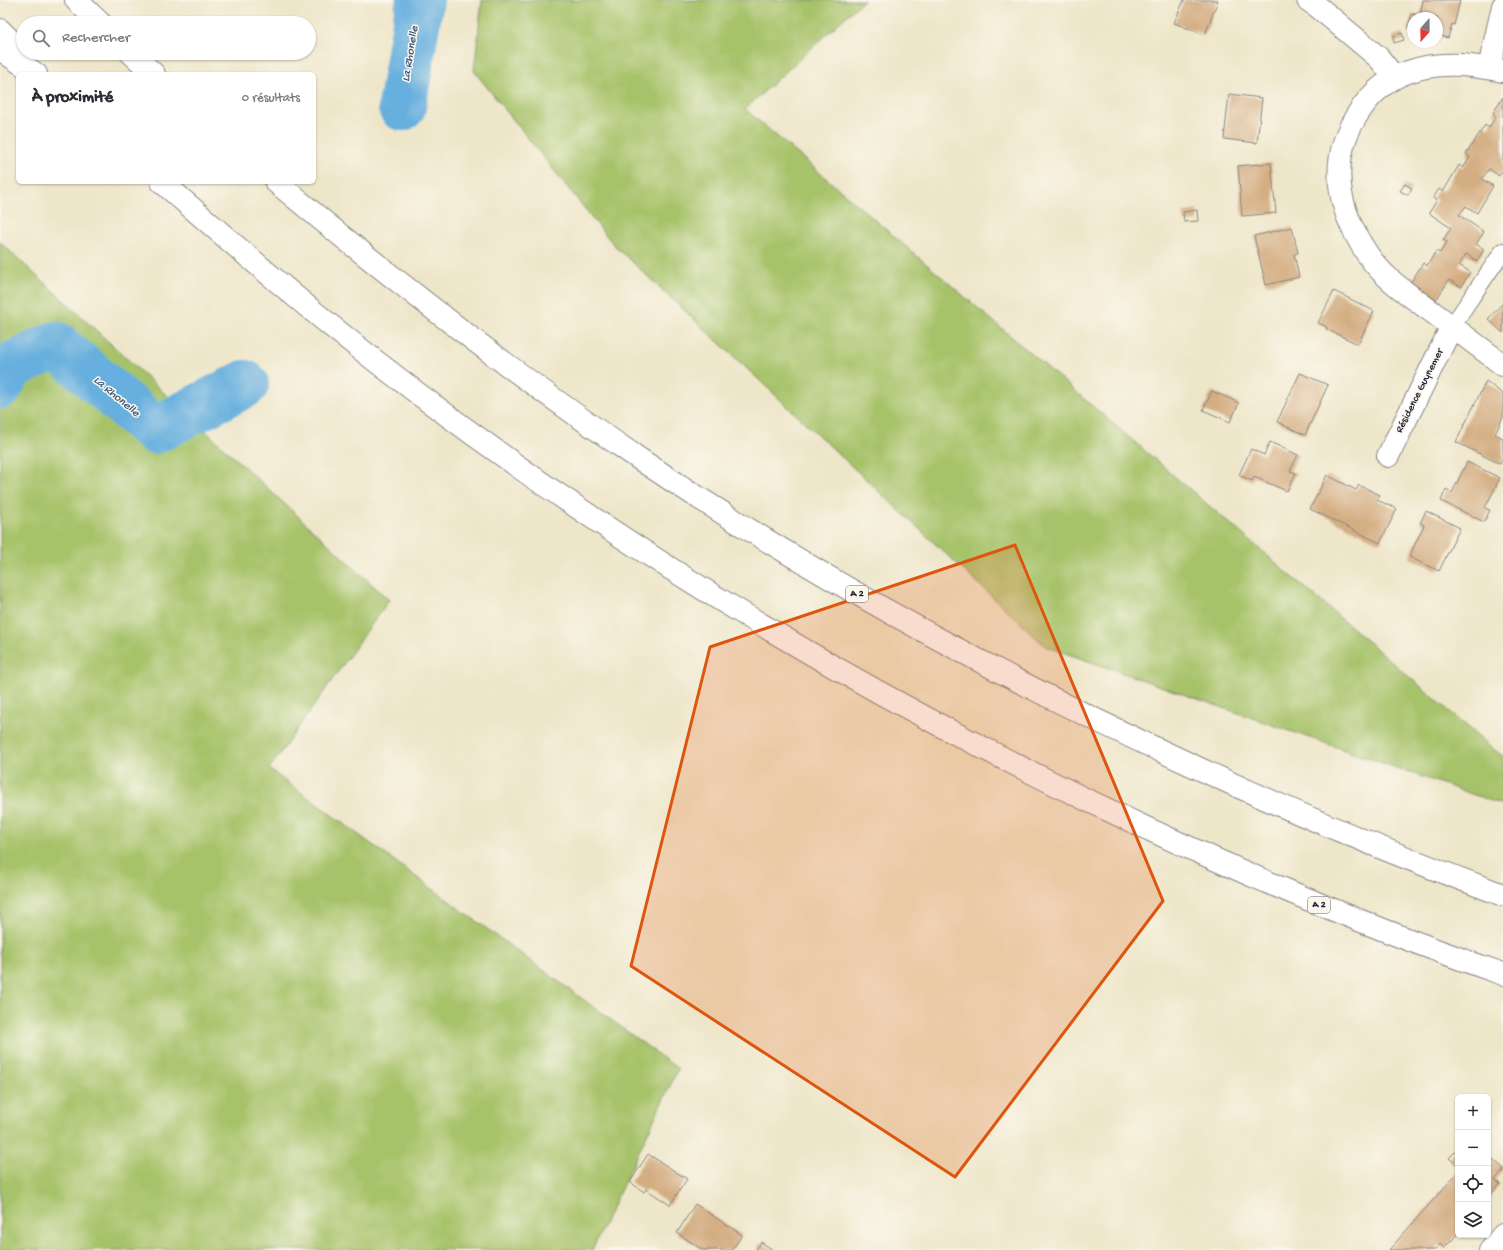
<!DOCTYPE html>
<html lang="fr">
<head>
<meta charset="utf-8">
<style>
  body { margin:0; font-family:"Gochi Hand",sans-serif; background:#f2f2f3; color:#2b2b33 }
  .controls { position:absolute; right:12px; bottom:12px; display:grid; overflow:hidden; border-radius:6px; box-shadow:0 1px 3px #0004 }
  .controls button { width:36px; height:36px; display:grid; place-items:center; padding:0; border:0; border-bottom:1px solid #e1e1e2; background:#fff; color:#2b2b33; font:20px sans-serif }
  .compass { position:absolute; left:1407px; top:12px; width:36px; height:36px; border-radius:50%; background:#fff; box-shadow:0 1px 3px #0004; rotate:200deg }
  .list { margin:0; padding:0; list-style:none }
  h2 { display:flex; justify-content:space-between; align-items:center; height:52px; margin:0; padding:0 16px; font-size:17px }
  h2 small { font-size:13px; font-weight:400; color:#7c7c81 }
  .icon { flex:none; width:22px; height:22px; fill:none; stroke:currentColor; stroke-width:2; stroke-linecap:round; stroke-linejoin:round }
  .map { position:relative; flex:none; width:1503px; height:1250px; overflow:hidden }
  .search { position:absolute; background:#fff; box-shadow:0 1px 3px #0004; left:16px; top:16px; width:300px; height:44px; display:flex; align-items:center; gap:10px; box-sizing:border-box; padding:0 14px; border-radius:22px; color:#7c7c81; font-size:15px }
  .panel { position:absolute; background:#fff; box-shadow:0 1px 3px #0004; left:16px; top:72px; width:300px; height:112px; border-radius:6px }
  .map>svg:first-child { display:block }
  .green { fill:#a7c36a; stroke:#647252 }
  .lines { fill:none; stroke-linecap:round; stroke-linejoin:round }
  .river { stroke:#66afde; stroke-width:48 }
  .building { fill:#d4ae83 }
  .service-casing { stroke:#888482; stroke-width:18 }
  .minor-casing { stroke:#888482; stroke-width:24 }
  .motorway-casing { stroke:#888482; stroke-width:24 }
  .service { stroke:#fff; stroke-width:16 }
  .minor { stroke:#fff; stroke-width:22 }
  .motorway { stroke:#fff; stroke-width:22 }
  .marked { fill:#de560e; fill-opacity:0.2; stroke:#de560e; stroke-width:3; stroke-linejoin:round }
  .labels { text-anchor:middle; dominant-baseline:central; stroke-width:3; stroke-linejoin:round; paint-order:stroke }
  .shield { fill:#fbf7ec; stroke:#636270; stroke-width:1 }
  .shield-label { font-size:10px; font-weight:bold; fill:#22223b }
  .street-label { font-size:11px; fill:#22223b; stroke:#fbf7ec }
  .water-label { font-size:12px; font-style:italic; fill:#3d5a7c; stroke:#fbf7ec }
</style>
</head>
<body>
<div class="map">
<svg width="1503" height="1250" viewBox="0 0 1503 1250">
  <rect width="100%" height="100%" fill="#fbf7ec"/>
  <filter id="ink" filterUnits="userSpaceOnUse"><feTurbulence type="fractalNoise" baseFrequency=".025" numOctaves="2"/><feDisplacementMap in="SourceGraphic" scale="8" xChannelSelector="R" yChannelSelector="G"/><feConvolveMatrix kernelMatrix="1 2 1 2 8 2 1 2 1" color-interpolation-filters="sRGB"/></filter>
  <filter id="wash" filterUnits="userSpaceOnUse"><feTurbulence type="fractalNoise" baseFrequency=".012" numOctaves="4" result="noise"/><feDisplacementMap in="SourceGraphic" scale="16" xChannelSelector="R" yChannelSelector="G"/><feGaussianBlur stdDeviation="0.9" result="paint"/><feColorMatrix in="noise" values="0 0 0 0 0 0 0 0 0 0 0 0 0 0 0 0 0 1.4 0 .05"/><feComposite in="paint" operator="in"/></filter>
  <g filter="url(#wash)">
    <rect width="100%" height="100%" fill="#eee6c9"/>
    <!-- green -->
    <path class="green" d="M482,0H864L745,109L1503,757V805L1045,646L614,245L474,71Z
      M0,242L389,600L269,769L678,1069L592,1250H0Z"/>
    <g class="lines">
      <!-- river -->
      <path class="river" d="M402,107L420,0
        M0,385L9,367L56,345L155,430L245,384"/>
    </g>
    <g id="blocks">
      <!-- building -->
      <path class="building" d="M1184,0H1218L1205,35L1174,23Z
        M1423,0H1460L1454,25L1452,24L1448,38L1437,35V18H1413V30L1408,29L1412,14L1420,16Z
        M1402,33L1404,40L1394,43L1393,36Z
        M1229,94L1262,98L1257,143L1224,139Z
        M1503,97V170L1499,176L1489,169L1482,179L1493,186L1477,213L1466,206L1459,215L1484,232L1476,244L1484,249L1477,261L1466,254L1459,265L1470,272L1461,287L1449,280L1436,300L1411,282L1423,263L1427,266L1436,251L1440,253L1447,242L1443,240L1451,228L1429,213L1437,200L1433,198L1439,189L1443,192L1459,165L1463,168L1470,157L1466,154L1485,125L1489,128L1496,116L1493,113Z
        M1271,163L1276,213L1242,216L1238,166Z
        M1405,184L1412,188L1408,195L1400,191Z
        M1197,210L1198,221L1184,222L1183,212Z
        M1292,227L1298,253L1294,254L1299,277L1266,285L1254,236Z
        M1334,291L1374,311L1358,344L1326,329L1327,327L1318,323Z
        M1503,303V333L1488,319Z
        M1300,373L1328,385L1305,435L1277,422Z
        M1486,381L1503,394V417L1495,434L1503,438V456L1500,464L1456,442Z
        M1212,391L1239,403L1230,422L1203,410Z
        M1270,442L1298,455L1290,471L1296,473L1287,491L1254,477L1252,481L1239,475L1251,449L1264,455Z
        M1467,462L1500,478L1485,508L1490,510L1484,522L1441,501L1446,489L1452,493Z
        M1327,475L1356,490L1359,485L1380,495L1377,500L1397,509L1380,543L1310,509Z
        M1426,511L1460,528L1439,571L1409,557L1424,525L1420,523Z
        M1458,1149V1166L1449,1158Z
        M648,1154L687,1179L670,1205L646,1189L644,1192L630,1182Z
        M1488,1155L1503,1168V1171L1495,1180L1500,1184L1488,1198Z
        M1458,1172V1233L1453,1239L1444,1248L1440,1244L1435,1250H1389Z
        M695,1204L742,1235L732,1250H703L677,1233Z
        M761,1242L773,1250H756Z"/>
    </g>
  </g>
  <g filter="url(#ink)">
    <use href="#blocks" fill-opacity="0" stroke="#888482" stroke-width="1"/>
    <g class="lines">
      <defs>
        <path id="service" d="M1452,326L1503,251"/>
        <path id="minor" d="M1308,0L1317,6L1379,58L1395,78
          M1489,68L1503,6
          M1503,71C1471,65 1439,60 1408,72C1389,78 1372,93 1361,109C1327,157 1336,208 1368,255C1385,280 1411,296 1435,314C1458,331 1481,348 1503,365
          M1388,456L1452,326
          M1490,1250L1503,1235"/>
        <path id="motorway" d="M76,0L100,23
          M0,30L23,53
          M0,49L36,74
          M131,53L154,74
          M162,182C218,231 273,279 330,325C580,526 856,693 1146,828C1263,882 1381,932 1503,974
          M276,182C393,280 514,374 641,460C814,576 996,675 1185,762C1289,811 1395,855 1503,895"/>
      </defs>
      <!-- service casing -->
      <use href="#service" class="service-casing"/>
      <!-- minor casing -->
      <use href="#minor" class="minor-casing"/>
      <!-- motorway casing -->
      <use href="#motorway" class="motorway-casing"/>
      <!-- service -->
      <use href="#service" class="service"/>
      <!-- minor -->
      <use href="#minor" class="minor"/>
      <!-- motorway -->
      <use href="#motorway" class="motorway"/>
    </g>
  </g>
  <!-- marked area -->
  <path class="marked" d="M1015,545L1163,901L955,1177L631,966L710,647Z"/>
  <g class="labels">
    <!-- shield labels -->
    <g class="shield">
      <rect x="846" y="586" width="22" height="16" rx="3"/>
      <rect x="1308" y="897" width="22" height="16" rx="3"/>
    </g>
    <g class="shield-label">
      <text x="857" y="594">A 2</text>
      <text x="1319" y="905">A 2</text>
    </g>
    <!-- street labels -->
    <g class="street-label">
      <text transform="translate(1420 391) rotate(-63)">Résidence Guynemer</text>
    </g>
    <!-- water labels -->
    <g class="water-label">
      <text transform="translate(411 54) rotate(-81)">La Rhonelle</text>
      <text transform="translate(116 397) rotate(40)">La Rhonelle</text>
    </g>
  </g>
</svg>
<div class="controls">
<button>+</button>
<button>−</button>
<button><svg class="icon" aria-label="locate" viewBox="0 0 24 24"><circle cx="12" cy="12" r="6"/><path d="M12 2v4M12 18v4M2 12h4M18 12h4"/></svg></button>
<button><svg class="icon" aria-label="layers" viewBox="0 0 24 24"><path d="M12 4l9 5-9 5-9-5zM3 14l9 5 9-5"/></svg></button>
</div>
<svg class="compass" viewBox="-18 -18 36 36"><path d="M0-13l5 13h-10z" fill="#e53935"/><path d="M0 13l5-13h-10z" fill="#7c7c81"/></svg>
<div class="search"><svg class="icon" aria-label="search" viewBox="0 0 24 24"><circle cx="10" cy="10" r="6"/><path d="M15 15l6 6"/></svg>Rechercher</div>
<section class="panel">
<h2>À proximité<small>0 résultats</small></h2>
<ul class="list">
</ul>
</section>
</div>
</body>
</html>
